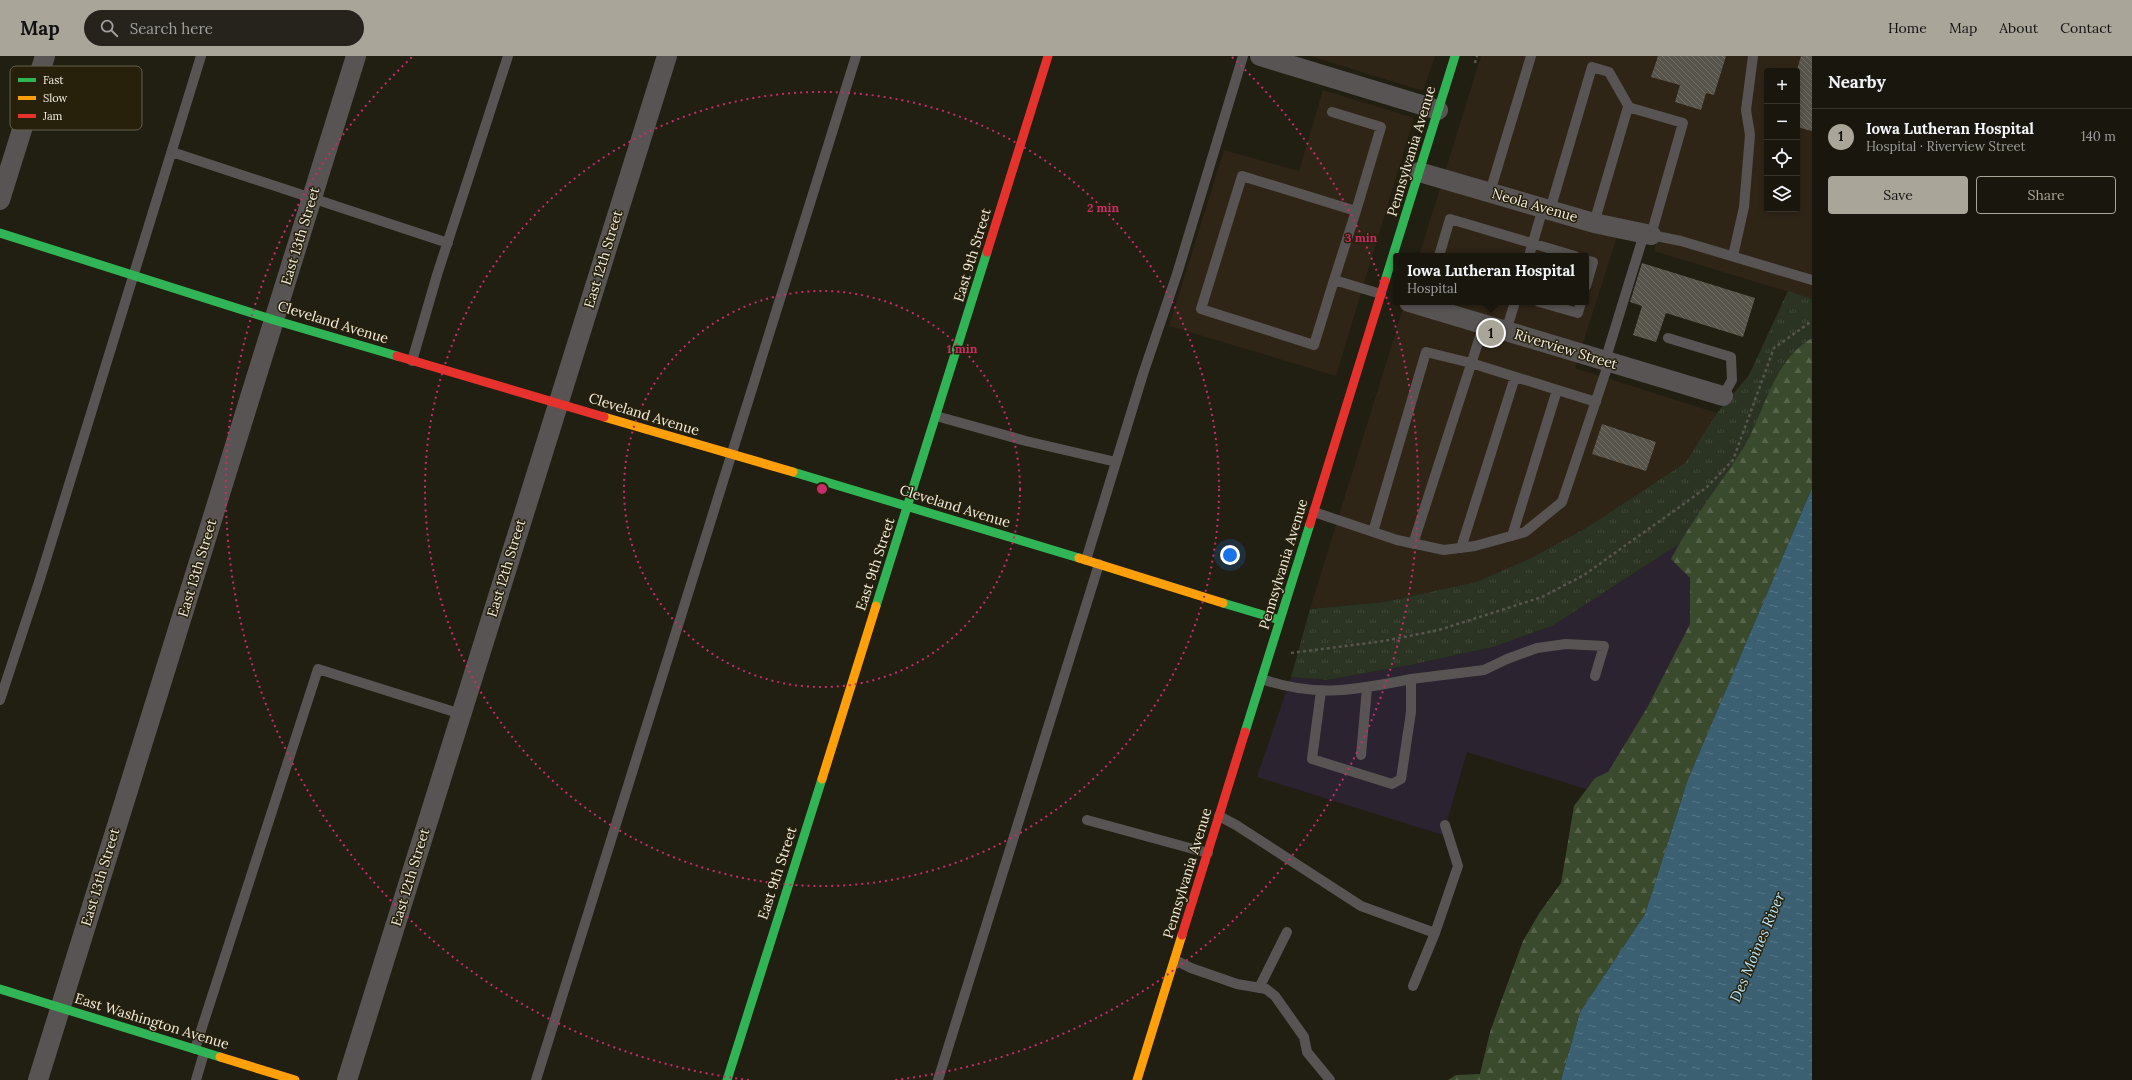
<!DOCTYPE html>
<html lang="en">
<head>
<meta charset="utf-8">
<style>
  body { margin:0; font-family:Lora,serif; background:#26231c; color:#f1f3f6 }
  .controls { position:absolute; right:12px; top:12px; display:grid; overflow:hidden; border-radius:4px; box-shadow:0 2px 6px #0003 }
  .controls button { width:36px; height:36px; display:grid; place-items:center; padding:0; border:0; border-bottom:1px solid #37352e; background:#19160e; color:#f1f3f6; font:20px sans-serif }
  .you { position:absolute; left:1230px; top:499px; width:14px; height:14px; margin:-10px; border:3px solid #fff; border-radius:50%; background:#1a73e8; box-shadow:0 0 0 6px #1a73e833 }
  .badge { display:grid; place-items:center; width:26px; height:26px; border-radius:50%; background:#a9a599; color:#111; font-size:13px; font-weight:700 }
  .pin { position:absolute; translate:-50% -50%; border:2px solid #fff; box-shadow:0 1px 4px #0006 }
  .popup { position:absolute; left:1393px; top:197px; width:196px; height:52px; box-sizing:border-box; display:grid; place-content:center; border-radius:4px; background:#19160e; filter:drop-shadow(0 1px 3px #0005); font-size:13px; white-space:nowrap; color:#9f9f9e }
  .popup b { font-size:15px; color:#f1f3f6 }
  .popup::after { content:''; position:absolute; left:50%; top:100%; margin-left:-8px; border:8px solid transparent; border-top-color:#19160e }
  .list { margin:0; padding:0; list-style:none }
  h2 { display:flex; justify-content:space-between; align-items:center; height:52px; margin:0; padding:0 16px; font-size:17px }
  h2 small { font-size:13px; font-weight:400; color:#9f9f9e }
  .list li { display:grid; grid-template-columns:26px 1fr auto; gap:12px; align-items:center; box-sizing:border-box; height:56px; padding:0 16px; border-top:1px solid #37352e }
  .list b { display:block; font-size:15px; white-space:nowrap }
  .list p { margin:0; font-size:13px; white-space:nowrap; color:#9f9f9e }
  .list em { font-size:13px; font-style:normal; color:#9f9f9e }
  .actions { display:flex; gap:8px; padding:12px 16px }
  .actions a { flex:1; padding:9px 0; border:1px solid #a9a599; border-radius:4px; text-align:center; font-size:14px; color:#a9a599 }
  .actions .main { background:#a9a599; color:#111 }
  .icon { flex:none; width:22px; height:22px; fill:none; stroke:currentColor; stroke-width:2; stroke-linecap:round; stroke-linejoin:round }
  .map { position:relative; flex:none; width:1812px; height:1024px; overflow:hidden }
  header { display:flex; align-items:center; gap:24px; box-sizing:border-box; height:56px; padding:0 20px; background:#a9a599; color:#111 }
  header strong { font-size:19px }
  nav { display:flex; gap:22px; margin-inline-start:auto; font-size:14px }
  .search { width:280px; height:36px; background:#26231c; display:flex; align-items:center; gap:10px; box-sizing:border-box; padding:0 14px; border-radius:22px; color:#9f9f9e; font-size:15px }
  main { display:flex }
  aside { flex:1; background:#19160e }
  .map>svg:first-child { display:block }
  .commercial { fill:#2b232f }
  .medical { fill:#2f2517; fill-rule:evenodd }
  .grass { fill:url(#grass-tufts) }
  .forest { fill:url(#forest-firs) }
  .water { fill:url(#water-ripples) }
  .building { fill:url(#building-back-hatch) }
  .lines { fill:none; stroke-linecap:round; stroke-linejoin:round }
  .path { stroke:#58554f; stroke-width:2.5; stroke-dasharray:3 3; stroke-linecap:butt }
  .lane { stroke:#585453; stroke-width:10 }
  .street { stroke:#585453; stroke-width:20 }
  .fast { stroke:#30b455; stroke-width:9 }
  .slow { stroke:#ff9f0a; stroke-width:9 }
  .jam { stroke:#e5322d; stroke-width:9 }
  .ring { fill:none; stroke:#c72d68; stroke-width:2; stroke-dasharray:2 4 }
  .labels { text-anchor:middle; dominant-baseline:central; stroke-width:3; stroke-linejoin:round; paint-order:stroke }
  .street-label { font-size:14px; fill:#f2eee1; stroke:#27210c }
  .water-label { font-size:15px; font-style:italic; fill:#bee9fc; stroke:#27210c }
  .key { fill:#27210c; stroke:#645e4c; stroke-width:1 }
  .key-label { font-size:11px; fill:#f2eee1 }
  .centre { fill:#c72d68; stroke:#27210c; stroke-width:2 }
  .ring-label { font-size:12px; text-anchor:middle; font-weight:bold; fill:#c72d68; stroke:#27210c; stroke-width:3; stroke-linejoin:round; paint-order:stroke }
</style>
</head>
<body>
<header>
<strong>Map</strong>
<div class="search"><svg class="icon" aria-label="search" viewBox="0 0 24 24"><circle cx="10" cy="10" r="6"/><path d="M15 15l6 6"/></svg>Search here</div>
<nav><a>Home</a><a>Map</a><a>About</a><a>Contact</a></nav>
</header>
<main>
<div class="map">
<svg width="1812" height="1024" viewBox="0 0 1812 1024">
  <defs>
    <pattern id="grass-tufts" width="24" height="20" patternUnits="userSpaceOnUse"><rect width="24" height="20" fill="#2b3422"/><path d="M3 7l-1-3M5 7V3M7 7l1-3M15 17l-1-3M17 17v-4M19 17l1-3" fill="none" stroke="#404837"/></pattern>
    <pattern id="forest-firs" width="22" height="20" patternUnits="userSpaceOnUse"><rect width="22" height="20" fill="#3a4a2d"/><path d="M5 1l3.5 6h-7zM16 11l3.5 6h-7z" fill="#57644b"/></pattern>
    <pattern id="water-ripples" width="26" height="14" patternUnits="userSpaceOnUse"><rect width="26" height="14" fill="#3a6071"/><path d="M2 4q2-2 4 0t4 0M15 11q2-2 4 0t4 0" fill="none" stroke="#577785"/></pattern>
    <pattern id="building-back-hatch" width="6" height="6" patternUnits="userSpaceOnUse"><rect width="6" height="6" fill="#57544b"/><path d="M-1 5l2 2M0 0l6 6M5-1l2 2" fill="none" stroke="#706d65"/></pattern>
  </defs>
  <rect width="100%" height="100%" fill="#211e12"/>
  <!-- commercial -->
  <path class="commercial" d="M1812,432L1688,723L1675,761L1467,696L1443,779L1257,721L1291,621L1327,624L1415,608L1493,591L1552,570L1698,476Z"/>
  <!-- medical -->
  <path class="medical" d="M1310,0H1435L1423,35Z
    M1481,0H1812V243L1654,195L1659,176L1622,165L1575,312L1717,357L1685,407L1586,472L1531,502L1476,526L1384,546L1310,553L1405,246H1586V200H1419ZM1767,15H1797V153H1767Z
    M1323,34L1414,62L1336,320L1169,270L1224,94L1299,115Z"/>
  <!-- grass -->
  <path class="grass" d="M1788,235L1812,243V367L1698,476L1552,570L1493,591L1415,608L1327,624L1291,621L1310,553L1384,546L1476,526L1531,502L1586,472L1685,407L1717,357L1749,319Z"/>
  <!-- forest -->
  <path class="forest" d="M1812,282V432L1688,723L1645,858L1580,956L1561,1024H1448L1456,1019L1480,1018L1490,976L1523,885L1540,856L1561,827L1574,750L1595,722L1608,716L1647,652L1690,568V522L1671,503C1692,463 1720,429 1744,391C1766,354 1772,306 1812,282Z"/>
  <!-- water -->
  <path class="water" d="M1812,432V1024H1561L1580,956L1645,858L1688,723Z"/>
  <!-- building -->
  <path class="building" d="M1658,0H1726L1714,39L1706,37L1701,54L1675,46L1680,29L1651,21Z
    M1801,0H1812V75L1797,71V14Z
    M1642,207L1755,242L1743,281L1666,257L1656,286L1633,279L1642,250L1630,246Z
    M1602,368L1656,386L1646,415L1592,398Z"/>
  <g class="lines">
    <!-- path -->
    <path class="path" d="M1475,7L1477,0
      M1291,597L1384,585L1439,574L1542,541L1584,519L1706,432L1733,404L1774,292L1812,265"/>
    <!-- lane -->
    <path class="lane" d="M1332,56L1381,71L1356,155
      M172,96L448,187
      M1490,136L1531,0
      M1550,154L1592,11L1609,16L1629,51
      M1594,167L1628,51L1683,67L1651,179L1681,185L1812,224
      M1439,200L1450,163L1575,200
      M1529,200L1543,152
      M1733,200L1744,151L1750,79L1746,54L1753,0
      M1586,204L1593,206L1586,230
      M1334,224L1356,155L1242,120L1201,253L1314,289L1334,224L1381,238
      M1539,246L1578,257L1581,246
      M1506,275L1515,246
      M1668,282L1731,301L1732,324L1723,340
      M412,305L437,219L508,0
      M1605,305L1644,178
      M936,360L1026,385L1116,406
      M1314,456L1397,484L1444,494L1475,490L1525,476L1562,446L1609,306
      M1373,476L1426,296L1471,307L1596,346
      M1512,480L1557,334
      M1413,488L1484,268
      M1461,492L1515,321
      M1086,504L1143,318L1177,218L1243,0
      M1262,623C1316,642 1357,634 1411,623V656L1401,723L1392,728L1312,703L1321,635
      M1411,623L1484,614L1507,603L1537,592L1566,588L1604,590L1595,620
      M0,644L39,526L201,0
      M1361,699L1367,632
      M1219,760L1236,769L1361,850L1435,877L1458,810L1445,769
      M1087,764L1208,797
      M1175,904L1191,912L1237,928L1266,933L1275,940L1304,981L1307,996L1330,1024
      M1413,930L1435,877
      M1259,932L1287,876
      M195,993L318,613L461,658
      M196,1024L204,997
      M536,1024L856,0
      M938,1024L1099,508"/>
    <!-- street -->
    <path class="street" d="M1260,0L1438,54
      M1419,116L1594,167L1651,179
      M0,144L45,0
      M1409,246L1723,340
      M38,1024L356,0
      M347,1024L667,0"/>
    <!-- fast -->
    <path class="fast" d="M0,177L274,264L397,300
      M1385,225L1455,0
      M793,416L1079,502
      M1223,547L1280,564
      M876,550L987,196
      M1245,676L1310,468
      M0,933L220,1001
      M727,1024L822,723"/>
    <!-- slow -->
    <path class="slow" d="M604,361L793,416
      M1079,502L1223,547
      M822,723L876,550
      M220,1001L295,1024
      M1137,1024L1182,879"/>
    <!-- jam -->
    <path class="jam" d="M987,196L1048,0
      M397,300L604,361
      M1310,468L1385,225
      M1182,879L1245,676"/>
  </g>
  <!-- distance rings -->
  <g class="ring">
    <circle cx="822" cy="433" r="198"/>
    <circle cx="822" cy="433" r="397"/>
    <path d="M749 1024A595 595 0 0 1 412 1M1232 1A595 595 0 0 1 895 1024"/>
  </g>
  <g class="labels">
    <!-- street labels -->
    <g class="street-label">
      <text transform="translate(1411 95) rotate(-73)">Pennsylvania Avenue</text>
      <text transform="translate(1535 149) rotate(16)">Neola Avenue</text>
      <text transform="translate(300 180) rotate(-73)">East 13th Street</text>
      <text transform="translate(972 199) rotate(-73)">East 9th Street</text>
      <text transform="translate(603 203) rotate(-73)">East 12th Street</text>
      <text transform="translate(333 266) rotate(17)">Cleveland Avenue</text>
      <text transform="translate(1566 293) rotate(17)">Riverview Street</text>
      <text transform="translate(644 358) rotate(17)">Cleveland Avenue</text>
      <text transform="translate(955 450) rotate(17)">Cleveland Avenue</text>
      <text transform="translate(875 508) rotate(-72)">East 9th Street</text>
      <text transform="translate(1283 508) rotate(-73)">Pennsylvania Avenue</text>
      <text transform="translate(197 512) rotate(-73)">East 13th Street</text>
      <text transform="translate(506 512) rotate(-73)">East 12th Street</text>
      <text transform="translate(777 817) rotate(-72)">East 9th Street</text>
      <text transform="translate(1187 817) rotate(-73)">Pennsylvania Avenue</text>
      <text transform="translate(100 821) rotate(-73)">East 13th Street</text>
      <text transform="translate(410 821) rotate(-73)">East 12th Street</text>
      <text transform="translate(152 965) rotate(17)">East Washington Avenue</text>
    </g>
    <!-- water labels -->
    <g class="water-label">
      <text transform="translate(1757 891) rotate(-67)">Des Moines River</text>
    </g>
  </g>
  <!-- legend -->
  <rect x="10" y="10" width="132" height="64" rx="6" class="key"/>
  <rect x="18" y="22" width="18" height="4" fill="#30b455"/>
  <rect x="18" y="40" width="18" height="4" fill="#ff9f0a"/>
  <rect x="18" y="58" width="18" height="4" fill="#e5322d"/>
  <g class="key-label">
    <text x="43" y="28">Fast</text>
    <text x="43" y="46">Slow</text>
    <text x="43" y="64">Jam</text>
  </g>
  <circle cx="822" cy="433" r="6" class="centre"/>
  <g class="ring-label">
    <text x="1103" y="156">2 min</text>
    <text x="1361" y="186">3 min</text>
    <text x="962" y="297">1 min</text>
  </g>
</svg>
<div class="controls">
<button>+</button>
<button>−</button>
<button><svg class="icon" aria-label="locate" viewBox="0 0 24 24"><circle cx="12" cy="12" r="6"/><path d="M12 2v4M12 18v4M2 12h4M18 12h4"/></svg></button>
<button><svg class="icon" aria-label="layers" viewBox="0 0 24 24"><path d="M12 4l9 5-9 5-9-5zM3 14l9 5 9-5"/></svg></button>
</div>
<div class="you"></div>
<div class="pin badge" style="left:1491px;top:277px">1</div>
<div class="popup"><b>Iowa Lutheran Hospital</b>Hospital</div>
</div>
<aside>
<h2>Nearby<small></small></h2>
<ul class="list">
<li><span class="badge">1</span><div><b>Iowa Lutheran Hospital</b><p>Hospital · Riverview Street</p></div><em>140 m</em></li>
</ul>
<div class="actions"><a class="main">Save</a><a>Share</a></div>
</aside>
</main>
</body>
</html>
